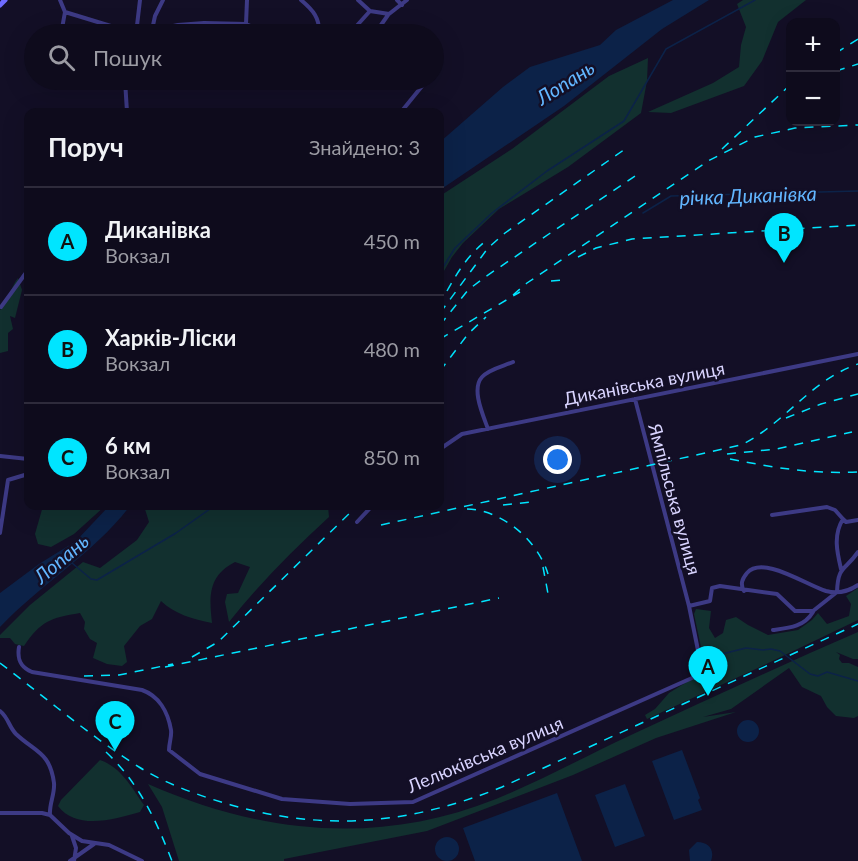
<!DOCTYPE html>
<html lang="uk">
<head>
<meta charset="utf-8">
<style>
  body { margin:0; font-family:Lato,sans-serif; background:#171425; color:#f1f3f6 }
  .controls { position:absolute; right:18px; top:18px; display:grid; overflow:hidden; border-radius:12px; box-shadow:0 6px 24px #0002 }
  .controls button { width:54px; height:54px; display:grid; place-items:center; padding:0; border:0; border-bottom:2px solid #2e2b3b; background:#0e0b1c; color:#f1f3f6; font:30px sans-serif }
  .you { position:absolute; left:558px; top:460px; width:21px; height:21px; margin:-15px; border:4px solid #fff; border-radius:50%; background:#1a73e8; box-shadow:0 0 0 9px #1a73e833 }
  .badge { display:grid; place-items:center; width:39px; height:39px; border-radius:50%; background:#00e5ff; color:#111; font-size:20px; font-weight:700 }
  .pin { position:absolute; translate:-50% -50px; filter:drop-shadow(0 2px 3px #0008) }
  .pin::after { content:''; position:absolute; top:32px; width:21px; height:18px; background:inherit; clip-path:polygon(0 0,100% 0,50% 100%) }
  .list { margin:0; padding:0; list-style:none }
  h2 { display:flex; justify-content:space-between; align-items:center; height:78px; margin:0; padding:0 24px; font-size:26px }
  h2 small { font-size:20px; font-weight:400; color:#9b9ba3 }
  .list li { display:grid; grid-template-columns:39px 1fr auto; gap:18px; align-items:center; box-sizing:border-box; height:108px; padding:0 24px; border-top:2px solid #2e2b3b }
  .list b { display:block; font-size:22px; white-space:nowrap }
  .list p { margin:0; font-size:20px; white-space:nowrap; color:#9b9ba3 }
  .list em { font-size:20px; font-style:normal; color:#9b9ba3 }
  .icon { flex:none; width:33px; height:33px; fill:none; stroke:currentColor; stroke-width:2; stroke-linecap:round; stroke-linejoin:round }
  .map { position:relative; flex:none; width:858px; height:861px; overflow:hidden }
  .search { position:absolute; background:#0e0b1c; box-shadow:0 6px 24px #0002; left:24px; top:24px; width:420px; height:66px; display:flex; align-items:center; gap:15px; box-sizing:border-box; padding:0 21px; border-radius:33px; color:#9b9ba3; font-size:22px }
  .panel { position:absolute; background:#0e0b1c; box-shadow:0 6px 24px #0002; left:24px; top:108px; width:420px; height:402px; border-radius:12px }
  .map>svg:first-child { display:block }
  .green { fill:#12302f }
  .water { fill:#0c2248 }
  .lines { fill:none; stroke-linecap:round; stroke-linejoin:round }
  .stream { stroke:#0c2248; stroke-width:1.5 }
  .street { stroke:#3d3a85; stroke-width:4 }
  .secondary { stroke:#6f6bff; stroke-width:5 }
  .rail { stroke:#00e5ff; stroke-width:1.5; stroke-dasharray:9 8; stroke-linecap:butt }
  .labels { text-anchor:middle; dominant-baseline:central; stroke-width:5; stroke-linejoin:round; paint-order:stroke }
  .street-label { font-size:18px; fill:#d9d4ff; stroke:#130f26 }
  .water-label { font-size:20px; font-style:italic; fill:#62b6ff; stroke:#130f26 }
</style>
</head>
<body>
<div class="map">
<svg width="858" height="861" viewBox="0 0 858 861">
  <rect width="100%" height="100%" fill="#130f26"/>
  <!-- green -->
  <path class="green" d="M743,0H806L778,22L762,61L744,86L671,113L648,112L713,83L739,67L741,45L746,27L737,4Z
    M648,58L647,81L641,113L568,167L499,209L463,243L452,257L440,278V196L512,149L609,76Z
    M18,278L22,290L15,318L10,316L13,329L8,333V351L0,353V310C13,297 8,291 18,278Z
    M43,506H105L74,534L51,547L38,544L35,534Z
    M144,506H328L329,517C293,550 259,584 229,622L225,602L227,594L238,593L250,567L235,562C208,576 209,596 212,623C193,619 174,614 161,601L152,619L140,626L124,646L127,662L122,666L107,664L93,658L97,643L90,639L84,629L85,622L80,613C50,618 41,621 24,646L15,644L10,638H0V635L30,605L83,562L100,568L137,540L149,522Z
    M858,588V620L760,667L647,719L645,715L655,709L669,693L703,672L705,666L694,614L696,609L711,611L709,628L715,638L723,633L726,620L736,617L748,625L768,635L798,630L812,620L818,613L827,624L849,616L851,604L846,596Z
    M858,632V659H853L836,652L840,655L839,659L842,663H849L858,667V716L854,718L836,716L827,707L821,696L802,687L789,668L731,709L703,717L736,712L656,738L573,775L427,831L284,859V861H179L162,807L148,784C262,834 378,846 496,799C542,780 586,756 631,735C706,700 782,665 858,632Z
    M100,760C121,767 132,788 144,805L140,812C115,819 77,831 58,806L61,800Z"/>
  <!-- water -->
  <path class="water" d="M673,0H709L662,29L564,106L440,190V142L503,87L530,67L600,45L616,30Z
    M109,506H130C94,553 41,584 0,627V593L39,564L76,541Z
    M737 731a11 11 0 1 1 22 0a11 11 0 1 1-22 0Z
    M682,750L700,798L698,800L702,810L674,820L652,761Z
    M625,784L645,836L615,847L595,795Z
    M557,793L582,861H475L463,828Z
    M435 849a12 12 0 1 1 24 0a12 12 0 1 1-24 0Z
    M697,842C709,842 715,850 711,861H690L689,850Z"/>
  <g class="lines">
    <!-- stream -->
    <path class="stream" d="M643,213L671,196L858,191
      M440,272L455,248L492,213L547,171L624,121L666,49L755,0
      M72,563L91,579L97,580L176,533L214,506
      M706,658L746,648L763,650L771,649L780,651L810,674L818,676L827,672L858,681"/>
    <!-- street -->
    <path class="street" d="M60,0L65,12L137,34L178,25L204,23L246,24L266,33L282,34
      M301,0C313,10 320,18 319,34
      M358,0L370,11
      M397,0L402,5
      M388,15L381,25L390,34
      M246,24L247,0
      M152,30L155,16L163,0
      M61,34L65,12
      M136,34L140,0
      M344,34L352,31L370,11L389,14L407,0
      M125,80L127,112
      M401,112L427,80
      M1,307L28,270
      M488,429C483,415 471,389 482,377C489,369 504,366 513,362
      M440,449L462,434L858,354
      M0,456L28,459
      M772,515L827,507L835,510L843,519
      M843,519L846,522L858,520
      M357,522L372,506
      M0,533L8,480L28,474
      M841,569C837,552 833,535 843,519
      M744,591C740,584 742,579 747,573C763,555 806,585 826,591C837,594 849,591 858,585
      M837,592C838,565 845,571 858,552
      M689,606L710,601L712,588L720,586L777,594L795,611H813L837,592
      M773,630C789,628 804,627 813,612
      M19,647C17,659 20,667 32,672L142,690C159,696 168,712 171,730C172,736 169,743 169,750L200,774L282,799L350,804L413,802L701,674L702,670L689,606L635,399
      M0,711C8,717 9,727 16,734C35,752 50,752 54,783C55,794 49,804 50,815
      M0,813H42L50,815L69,833L82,841L109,845L142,861
      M72,836L76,848L74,861
      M70,861L94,844"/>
    <!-- secondary -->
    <path class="secondary" d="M0,5L5,0"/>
    <!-- rail -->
    <path class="rail" d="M836,53L858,39
      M836,71L858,64
      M722,149L790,85
      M578,257L596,248L632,239L858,225
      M551,281L565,280
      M447,291C458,271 469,254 487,240
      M513,295L527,283L708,161L755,137L795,128L858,125
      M440,313L488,248L505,233L628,147
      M440,325L468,290L485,277L635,176
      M440,339L520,292
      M440,371L468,334L486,317
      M786,418L821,404L858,394
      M727,454L777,449L852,432
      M730,459C776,468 811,474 858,472
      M503,505L531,502
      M467,509C503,510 538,541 548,574
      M381,525L741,445C786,423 809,381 858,364
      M543,567L549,599
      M192,657L218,642L357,506
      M0,663C46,698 90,736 139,767C166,784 200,796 231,805C328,832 410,824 502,787L858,624
      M165,667L499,598
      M84,676L119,675L173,664
      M106,752C139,783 156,820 172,861"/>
  </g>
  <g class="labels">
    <!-- street labels -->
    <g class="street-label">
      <text transform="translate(644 383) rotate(-11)">Диканівська вулиця</text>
      <text transform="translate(675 499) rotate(75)">Ямпільська вулиця</text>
      <text transform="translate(485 754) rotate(-23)">Лелюківська вулиця</text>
    </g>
    <!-- water labels -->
    <g class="water-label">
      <text transform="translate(565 82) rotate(-32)">Лопань</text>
      <text transform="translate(748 195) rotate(-2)">річка Диканівка</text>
      <text transform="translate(61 558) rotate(-40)">Лопань</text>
    </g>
  </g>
</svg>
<div class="controls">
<button>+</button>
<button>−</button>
</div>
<div class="you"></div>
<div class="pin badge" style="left:708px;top:696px">A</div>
<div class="pin badge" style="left:784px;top:263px">B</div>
<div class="pin badge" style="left:115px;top:751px">C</div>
<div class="search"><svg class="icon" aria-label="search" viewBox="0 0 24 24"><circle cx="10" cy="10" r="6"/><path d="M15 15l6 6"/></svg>Пошук</div>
<section class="panel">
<h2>Поруч<small>Знайдено: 3</small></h2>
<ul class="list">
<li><span class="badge">A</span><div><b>Диканівка</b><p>Вокзал</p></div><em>450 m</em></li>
<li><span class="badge">B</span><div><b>Харків-Ліски</b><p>Вокзал</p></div><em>480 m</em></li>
<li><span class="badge">C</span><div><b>6 км</b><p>Вокзал</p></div><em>850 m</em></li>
</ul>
</section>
</div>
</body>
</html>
